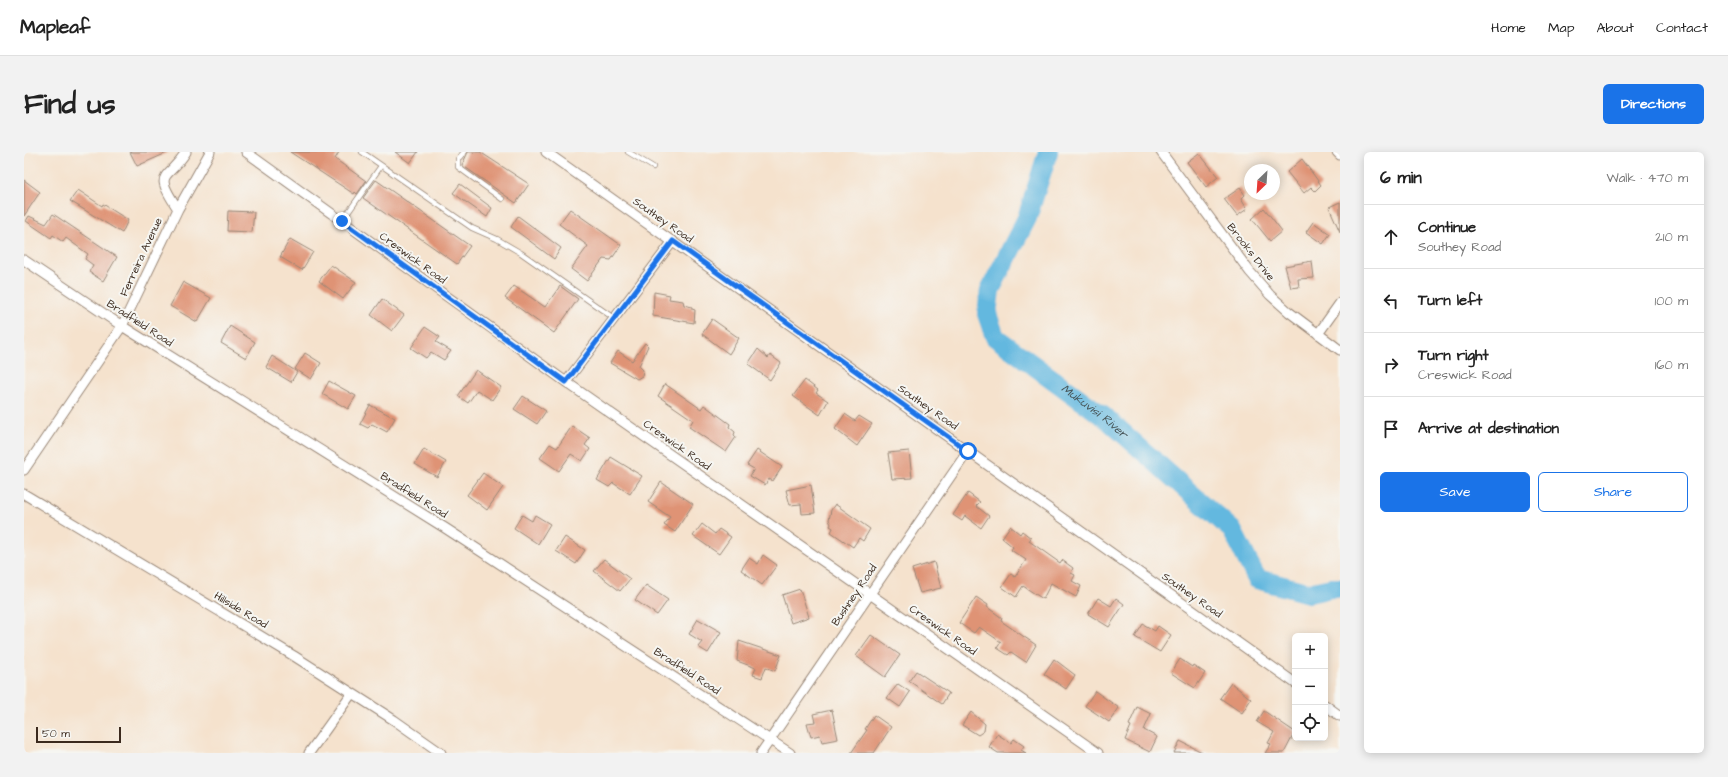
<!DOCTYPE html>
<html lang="en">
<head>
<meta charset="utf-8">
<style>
  body { margin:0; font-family:"Architects Daughter",sans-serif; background:#f2f2f2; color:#222 }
  .controls { position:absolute; right:12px; bottom:12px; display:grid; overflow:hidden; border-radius:6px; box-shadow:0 2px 10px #0003 }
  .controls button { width:36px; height:36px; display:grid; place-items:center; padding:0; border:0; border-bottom:1px solid #e0e0e0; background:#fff; color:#222; font:20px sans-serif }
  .compass { position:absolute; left:1220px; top:12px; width:36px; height:36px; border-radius:50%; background:#fff; box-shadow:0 2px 10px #0003; rotate:205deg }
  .scale { position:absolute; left:12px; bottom:10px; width:85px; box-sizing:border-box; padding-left:4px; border:2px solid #3b2a1e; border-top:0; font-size:11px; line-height:14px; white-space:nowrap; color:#3b2a1e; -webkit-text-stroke:3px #f6f6f2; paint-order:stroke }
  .stop { position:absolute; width:12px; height:12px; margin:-9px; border:3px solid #1a73e8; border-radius:50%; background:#fff }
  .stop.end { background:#1a73e8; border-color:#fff; box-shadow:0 1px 4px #0008 }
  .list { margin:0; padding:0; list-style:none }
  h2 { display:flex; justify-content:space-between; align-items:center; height:52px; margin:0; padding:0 16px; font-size:17px }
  h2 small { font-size:13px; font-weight:400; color:#767676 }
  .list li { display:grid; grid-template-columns:26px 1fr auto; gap:12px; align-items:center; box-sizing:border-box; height:64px; padding:0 16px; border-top:1px solid #e0e0e0 }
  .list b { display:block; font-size:15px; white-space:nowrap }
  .list p { margin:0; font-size:13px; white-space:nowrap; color:#767676 }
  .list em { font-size:13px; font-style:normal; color:#767676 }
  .actions { display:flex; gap:8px; padding:12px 16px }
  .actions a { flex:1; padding:9px 0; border:1px solid #1a73e8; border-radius:6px; text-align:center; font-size:14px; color:#1a73e8 }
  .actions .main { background:#1a73e8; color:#fff }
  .icon { flex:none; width:22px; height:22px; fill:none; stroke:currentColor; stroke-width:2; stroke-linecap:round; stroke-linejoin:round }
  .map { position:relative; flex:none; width:1316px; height:601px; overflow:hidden; border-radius:6px }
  header { display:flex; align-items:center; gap:24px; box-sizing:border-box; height:56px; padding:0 20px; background:#fff; border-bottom:1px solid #e0e0e0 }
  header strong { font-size:19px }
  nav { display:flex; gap:22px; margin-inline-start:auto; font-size:14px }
  .intro { display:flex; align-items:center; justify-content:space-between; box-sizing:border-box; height:96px; padding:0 24px }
  h1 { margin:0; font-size:28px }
  .button { padding:10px 18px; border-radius:6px; background:#1a73e8; color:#fff; font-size:14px; font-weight:700 }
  main { display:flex; gap:24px; padding:0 24px }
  aside { flex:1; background:#fff; border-radius:6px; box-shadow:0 2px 10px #0003 }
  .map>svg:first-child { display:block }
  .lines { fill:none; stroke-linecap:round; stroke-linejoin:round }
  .river { stroke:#63b8df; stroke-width:20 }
  .building { fill:#df9374 }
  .service-casing { stroke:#988676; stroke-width:6 }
  .minor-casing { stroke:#988676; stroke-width:11 }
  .service { stroke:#fff; stroke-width:4.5 }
  .minor { stroke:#fff; stroke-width:9 }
  .route { stroke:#1a73e8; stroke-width:5 }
  .labels { text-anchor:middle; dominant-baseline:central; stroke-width:4; stroke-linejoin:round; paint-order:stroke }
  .street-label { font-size:11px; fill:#3b2a1e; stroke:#f6f6f2 }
  .water-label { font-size:12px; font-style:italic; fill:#475558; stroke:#f6f6f2 }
</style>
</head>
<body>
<header>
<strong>Mapleaf</strong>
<nav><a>Home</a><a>Map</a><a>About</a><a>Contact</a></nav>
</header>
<div class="intro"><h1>Find us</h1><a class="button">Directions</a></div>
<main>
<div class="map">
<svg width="1316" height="601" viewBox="0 0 1316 601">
  <rect width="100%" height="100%" fill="#f6f6f2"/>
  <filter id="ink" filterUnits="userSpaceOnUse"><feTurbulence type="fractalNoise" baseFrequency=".025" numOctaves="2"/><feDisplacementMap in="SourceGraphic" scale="8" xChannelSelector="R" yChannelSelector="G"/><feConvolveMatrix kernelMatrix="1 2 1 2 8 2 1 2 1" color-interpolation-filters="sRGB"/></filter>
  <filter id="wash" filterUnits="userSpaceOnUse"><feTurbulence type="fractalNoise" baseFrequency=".012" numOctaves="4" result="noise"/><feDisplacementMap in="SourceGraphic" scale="16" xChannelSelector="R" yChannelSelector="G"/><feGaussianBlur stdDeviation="0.9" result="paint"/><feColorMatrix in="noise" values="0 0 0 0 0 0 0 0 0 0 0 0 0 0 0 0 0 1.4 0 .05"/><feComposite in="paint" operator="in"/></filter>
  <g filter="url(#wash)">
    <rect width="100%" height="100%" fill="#f5e2cd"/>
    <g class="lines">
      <!-- river -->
      <path class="river" id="s1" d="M1024,0L1003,66L966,138L963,162L971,185L1083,267L1208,378L1233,427L1285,441L1307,436H1316"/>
    </g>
    <g id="blocks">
      <!-- building -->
      <path class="building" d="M106,0H145L113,14Z
        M266,0H315L311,7L342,29L333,42L331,40L330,42Z
        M371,0H394L386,11Z
        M444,0H456L505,32L492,51L438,13Z
        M1175,1L1194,25L1182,35L1163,10Z
        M1278,7L1297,33L1291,39L1287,35L1280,41L1263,20Z
        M0,28L16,40L0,64Z
        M352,28L446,94L433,112L339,46Z
        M436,32L468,56L463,65L429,41Z
        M1216,36L1221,43L1217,47L1223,57L1213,64L1200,47Z
        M54,38L78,54L79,52L104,68L98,81L46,49Z
        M1316,50V80L1305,55Z
        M1240,56L1258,79L1246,89L1228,67Z
        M546,57L597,93L587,108L579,107L563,129L547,117L564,94L535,72Z
        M204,59L230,60L228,80L203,79Z
        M29,62L93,105L79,129L65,120L69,113L61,107L64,102L42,86L39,90L29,83L27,86L2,69L5,64L22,72Z
        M494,64L537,96L530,107L487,75Z
        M1289,70L1306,82L1299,92L1282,80Z
        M266,87L289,100L278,118L256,105Z
        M1288,109L1290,126L1274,127L1275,135L1267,136L1261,114Z
        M307,113L332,130L319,147L295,129Z
        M159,130L187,146L173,170L146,154Z
        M490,134L521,155L536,134L554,147L530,181L481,146Z
        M630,140L646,143L645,147L659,149L660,153L668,155V157L671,158L670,171L629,164Z
        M358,147L380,163L368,179L347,163Z
        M688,167L715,186L705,202L678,182Z
        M206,174L231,190L222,206L197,191Z
        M401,175L416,185L412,190L427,199L420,208L407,200L402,206L387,196Z
        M621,191L624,194L615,214L619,218L618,224L613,227L586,211L594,199L608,209Z
        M734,197L744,206L746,203L757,211L746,228L724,212Z
        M281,201L297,211L287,227L271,217Z
        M248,204L273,220L267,230L242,215Z
        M452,218L477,235L468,248L453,238L444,251L434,244Z
        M781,228L794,238L792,241L804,249L796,263L769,244Z
        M305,229L332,244L324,257L298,242Z
        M641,232L677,257L680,253L706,272L705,275L711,280L710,283L712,285L702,300L665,275L669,268L634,244Z
        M499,244L522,259L513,272L490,257Z
        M346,253L371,266L363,280L348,272L344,276L336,272Z
        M821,262L831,269L835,264L848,272L833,294L811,277Z
        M548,274L566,286L561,293L566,297L558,309L547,302L535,319L516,306L526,292L533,296Z
        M400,297L422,310L413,325L391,312Z
        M733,298L758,315L749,329L745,327L741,333L726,324L730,317L723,313Z
        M885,299L888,326L868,327L864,301Z
        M587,305L618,324L606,342L589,331L585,335L573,328Z
        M459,321L479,335L463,358L443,343Z
        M637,330L669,352L651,380L640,373L646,365L624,350Z
        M787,333L791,361L778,362L777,352L766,353L762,338Z
        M944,341L956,350L952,354L965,364L957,376L941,364L938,369L929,363Z
        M811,352L846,377L839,389L835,386L829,395L807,380L809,376L806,374L807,372L805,368L807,358Z
        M498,363L508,369L511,363L526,372L514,392L490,376Z
        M678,372L691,382L695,377L707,385L695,402L669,384Z
        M986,374L996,382L998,379L1007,386L1005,389L1036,411L1038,408L1049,416L1047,421L1051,423L1048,429L1057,434L1052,445L1027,431L1019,447L999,434L992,445L978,435L987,422L991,425L1002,408L987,398L989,395L978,386Z
        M541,385L561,398L552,412L532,399Z
        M739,403L753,413L738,433L717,418L725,406L734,412Z
        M580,407L606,427L596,439L570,419Z
        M910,410L917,436L896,441L888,417Z
        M622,433L644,448L633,463L611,448Z
        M776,437L785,465L767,471L758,443Z
        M952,445L964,453L963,455L978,466L977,469L1012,493L1002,510L987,500L984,503L973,496L977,490L955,475L950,481L935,471Z
        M1074,446L1087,454L1092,446L1100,452L1085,475L1064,462Z
        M674,467L697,480L684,501L674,495L678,490L665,482Z
        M1119,472L1131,479L1134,474L1147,483L1136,500L1111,485Z
        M847,483L876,503L861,525L832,504Z
        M715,489L757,503L751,519L742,515L738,526L729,523L732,516L713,509Z
        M1030,507L1051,523L1042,537L1020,522Z
        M1156,507L1168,515L1169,513L1181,521L1171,536L1147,521Z
        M892,519L925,541L918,552L885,529Z
        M1207,531L1227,547L1218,561L1196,546Z
        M874,532L886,540L876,555L863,546Z
        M1071,539L1095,556L1085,570L1061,554Z
        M1113,555L1127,562L1120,578L1133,585L1126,600L1101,588L1107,574L1105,573Z
        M808,558L814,587L798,590L796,583L787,585L783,571L791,570L789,562Z
        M1240,559L1271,580L1260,601H1241L1247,592L1244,591L1250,580L1233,570Z
        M947,560L961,572L960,579L954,583L938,573Z
        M850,563L867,575L850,601H827L843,578L841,577Z
        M973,582L987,591L990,587L1000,594L997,598L1002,601H974L965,595Z
        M1156,589L1180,601H1150Z"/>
    </g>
  </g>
  <g filter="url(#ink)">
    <use href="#blocks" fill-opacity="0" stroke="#988676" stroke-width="1"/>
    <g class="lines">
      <defs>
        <path id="service" d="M338,0L448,76L473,87L497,101L591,167
          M440,0L434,7V15L478,47
          M604,0L629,15
          M318,69L357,14"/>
        <path id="minor" d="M222,0L542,230L1074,601
          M522,0L1271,531
          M1137,0L1226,120L1246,143L1265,160L1316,198
          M1313,0L1316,3
          M154,57C128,18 143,30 162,0
          M0,108L98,174L421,376L766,601
          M1294,182L1316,151
          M542,230L649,89
          M0,318L98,174L154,57L186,0
          M0,342L270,504L370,568L417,601
          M1301,553L1316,564
          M285,601L328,541
          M737,601L944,299"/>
      </defs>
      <!-- service casing -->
      <use href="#service" class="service-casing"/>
      <!-- minor casing -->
      <use href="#minor" class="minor-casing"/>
      <!-- service -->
      <use href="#service" class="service"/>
      <!-- minor -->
      <use href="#minor" class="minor"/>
    </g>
  </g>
  <g class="lines" filter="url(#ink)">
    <!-- route -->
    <path class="route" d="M318,69L542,230L649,89L944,299"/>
  </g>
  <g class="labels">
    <!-- street labels -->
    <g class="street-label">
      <text transform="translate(639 68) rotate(35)">Southey Road</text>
      <text transform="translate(1227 100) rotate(52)">Brooks Drive</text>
      <text transform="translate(117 105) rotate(-65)">Ferreira Avenue</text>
      <text transform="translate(389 106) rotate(36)">Creswick Road</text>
      <text transform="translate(116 171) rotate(33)">Bradfield Road</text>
      <text transform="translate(904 255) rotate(35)">Southey Road</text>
      <text transform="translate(653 293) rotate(35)">Creswick Road</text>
      <text transform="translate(390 343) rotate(32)">Bradfield Road</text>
      <text transform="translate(830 443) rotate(-56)">Bushney Road</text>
      <text transform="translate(1168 443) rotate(35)">Southey Road</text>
      <text transform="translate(217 458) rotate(31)">Hillside Road</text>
      <text transform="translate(919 478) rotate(35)">Creswick Road</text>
      <text transform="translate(663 519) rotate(33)">Bradfield Road</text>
    </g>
    <!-- water labels -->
    <g class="water-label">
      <text stroke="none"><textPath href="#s1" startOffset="323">Mukuvisi River</textPath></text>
    </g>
  </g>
</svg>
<div class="controls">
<button>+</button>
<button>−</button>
<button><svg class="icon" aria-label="locate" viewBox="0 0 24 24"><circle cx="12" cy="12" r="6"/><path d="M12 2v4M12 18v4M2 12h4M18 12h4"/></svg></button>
</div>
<svg class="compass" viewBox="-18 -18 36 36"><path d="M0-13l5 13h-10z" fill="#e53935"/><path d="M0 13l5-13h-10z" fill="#767676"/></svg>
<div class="scale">50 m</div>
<div class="stop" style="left:944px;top:299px"></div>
<div class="stop end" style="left:318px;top:69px"></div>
</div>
<aside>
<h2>6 min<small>Walk · 470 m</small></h2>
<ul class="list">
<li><svg class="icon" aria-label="ahead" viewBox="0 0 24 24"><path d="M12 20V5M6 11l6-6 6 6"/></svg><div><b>Continue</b><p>Southey Road</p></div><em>210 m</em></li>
<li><svg class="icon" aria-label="left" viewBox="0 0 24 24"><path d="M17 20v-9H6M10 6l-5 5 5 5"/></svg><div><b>Turn left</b></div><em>100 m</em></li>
<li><svg class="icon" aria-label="right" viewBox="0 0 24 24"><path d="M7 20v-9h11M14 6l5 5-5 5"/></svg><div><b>Turn right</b><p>Creswick Road</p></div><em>160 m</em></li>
<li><svg class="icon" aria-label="arrive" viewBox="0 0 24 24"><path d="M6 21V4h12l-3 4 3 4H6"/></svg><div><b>Arrive at destination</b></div></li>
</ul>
<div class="actions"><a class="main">Save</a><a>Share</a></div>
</aside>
</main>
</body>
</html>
